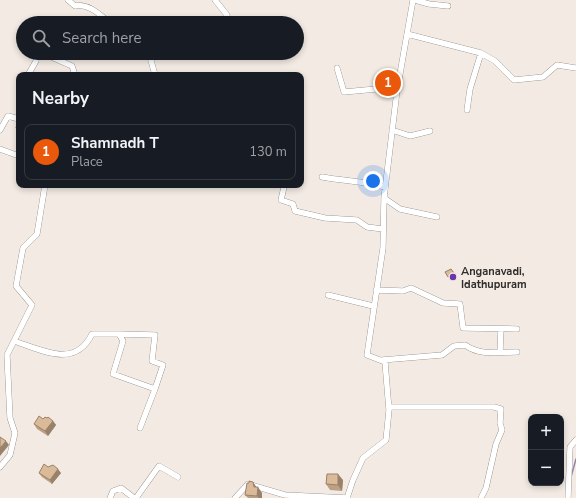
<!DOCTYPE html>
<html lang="en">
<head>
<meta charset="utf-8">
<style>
  body { margin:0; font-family:"Nunito Sans",sans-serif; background:#242831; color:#f1f3f6 }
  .controls { position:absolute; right:12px; bottom:12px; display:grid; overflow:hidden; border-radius:8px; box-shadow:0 2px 6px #0003 }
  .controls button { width:36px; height:36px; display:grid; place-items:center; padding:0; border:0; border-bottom:1px solid #363941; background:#171b24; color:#f1f3f6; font:20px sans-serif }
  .you { position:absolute; left:373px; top:181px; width:14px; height:14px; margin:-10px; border:3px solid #fff; border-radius:50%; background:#1a73e8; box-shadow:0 0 0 6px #1a73e833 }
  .badge { display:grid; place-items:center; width:26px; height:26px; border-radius:50%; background:#ea580c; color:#fff; font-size:13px; font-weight:700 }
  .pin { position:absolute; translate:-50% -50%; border:2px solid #fff; box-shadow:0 1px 4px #0006 }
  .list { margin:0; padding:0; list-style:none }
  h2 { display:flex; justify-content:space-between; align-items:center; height:52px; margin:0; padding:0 16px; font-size:17px }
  h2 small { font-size:13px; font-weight:400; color:#9ea1a6 }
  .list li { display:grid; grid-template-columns:26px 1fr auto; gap:12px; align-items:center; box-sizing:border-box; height:56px; margin:0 8px 8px; padding:0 8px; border:1px solid #363941; border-radius:8px }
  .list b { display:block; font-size:15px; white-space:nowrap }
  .list p { margin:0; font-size:13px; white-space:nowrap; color:#9ea1a6 }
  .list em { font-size:13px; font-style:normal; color:#9ea1a6 }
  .icon { flex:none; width:22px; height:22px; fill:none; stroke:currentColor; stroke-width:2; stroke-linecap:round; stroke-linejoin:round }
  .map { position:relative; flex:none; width:576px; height:498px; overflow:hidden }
  .search { position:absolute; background:#171b24; box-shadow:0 2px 6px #0003; left:16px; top:16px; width:288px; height:44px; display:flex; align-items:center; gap:10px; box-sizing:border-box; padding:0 14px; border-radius:22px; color:#9ea1a6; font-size:15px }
  .panel { position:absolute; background:#171b24; box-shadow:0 2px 6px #0003; left:16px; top:72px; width:288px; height:116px; border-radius:8px }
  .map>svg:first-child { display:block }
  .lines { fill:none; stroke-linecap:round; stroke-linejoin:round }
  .stream { stroke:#9386ac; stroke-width:1.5 }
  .street-casing { stroke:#79736c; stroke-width:6 }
  .street { stroke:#fff; stroke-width:5.5 }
  .wall { fill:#bca084 }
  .shaded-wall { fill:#99826b }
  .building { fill:#dbba99; stroke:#99826b }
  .poi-dot { fill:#6b35ab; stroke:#f2eae3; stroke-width:1.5 }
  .labels { text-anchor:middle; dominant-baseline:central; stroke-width:3; stroke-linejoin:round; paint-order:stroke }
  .poi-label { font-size:11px; font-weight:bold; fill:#302d2b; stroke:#f2eae3; text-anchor:start }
</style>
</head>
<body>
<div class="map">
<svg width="576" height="498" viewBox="0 0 576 498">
  <rect width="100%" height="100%" fill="#f2eae3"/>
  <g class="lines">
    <!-- stream -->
    <path class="stream" d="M571,477L576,459"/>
    <defs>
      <path id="street" d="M68,0L75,6C89,3 100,15 110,23
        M215,0L227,15
        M415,0L429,4L448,6
        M407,34L481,53L495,61L514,80L543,77L557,65L576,68
        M42,53L72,66L75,75
        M149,53L155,75
        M337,68L344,92L398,87
        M28,75L36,61L37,53
        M467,110L470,89L481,53
        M0,130L8,116L19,119
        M392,130L410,136L430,131
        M0,149L19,156
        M322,177C343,181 364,181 385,187
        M282,185L284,187L281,200L293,204L295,211L325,218L357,220L367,227L383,229
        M384,198L400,209L437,217
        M376,290L403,291L411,288L443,303L460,304L463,328L517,329
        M328,295L373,306
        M119,334L155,335L152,361L163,365L155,389
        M14,341C42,350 75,369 92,334H119L123,341L113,374L155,389L140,428
        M500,352L501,329
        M382,360L442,355L454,346L465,345C480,356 499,352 517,352
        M389,407H494L501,409L500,423L502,430L496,444L486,488L481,498
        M0,467L10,455L15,433L10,418L7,355L32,305L16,286L23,248L37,234L45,185
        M110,498L113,491L121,488L134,498
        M136,498L159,466L178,477
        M235,498L248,484L285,495L348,498
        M347,498L353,480L363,458L386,440L389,410L385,362L367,355L383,248L384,198L397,91L413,0
        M568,498L570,447L576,440"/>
    </defs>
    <!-- street casing -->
    <use href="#street" class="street-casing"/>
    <!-- street -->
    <use href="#street" class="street"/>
  </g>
  <!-- wall -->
  <path class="wall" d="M389,74L392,78V85L384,86L381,82Z
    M451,269L457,277L451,281L445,272Z
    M43,419L53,421L56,425L48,436L37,429L34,424Z
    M48,467L61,473L52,484L42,477L39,473Z
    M343,480L342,491L330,490L326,484Z
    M253,482L256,487L262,493V498H248L245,495L249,483Z"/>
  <!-- shaded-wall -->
  <path class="shaded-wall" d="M389,74L392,78V85L389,81Z
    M53,421L56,425L48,436L45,431Z
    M6,441L9,445L0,456V448Z
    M58,469L61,473L52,484L50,480Z
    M338,474L343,480L342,491L338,485Z
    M253,482L257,488L258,487L262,493V498H259L257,496Z"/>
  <!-- building -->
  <path class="building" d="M381,74H389V81L381,82Z
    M18,120L19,121V128H16Z
    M451,269L454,273L448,277L445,272Z
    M39,416L43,419L45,417L47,418L48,417L53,421L45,431L34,424Z
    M0,437L6,441L0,448Z
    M44,464L48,467L53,465L58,469L50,480L39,473Z
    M327,474H338V485L326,484Z
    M249,481L253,482L254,487H258L257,496L245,495L247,483H249Z"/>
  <!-- markers -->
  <circle class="poi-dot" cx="453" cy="277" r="4"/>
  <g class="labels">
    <!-- poi labels -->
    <g class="poi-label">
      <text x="461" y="271">Anganavadi,<tspan x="461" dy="13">Idathupuram</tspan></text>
    </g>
  </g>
</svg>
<div class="controls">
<button>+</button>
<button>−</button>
</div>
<div class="you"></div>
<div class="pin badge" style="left:388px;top:83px">1</div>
<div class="search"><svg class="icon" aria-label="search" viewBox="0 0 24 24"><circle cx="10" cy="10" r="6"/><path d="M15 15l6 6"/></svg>Search here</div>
<section class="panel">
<h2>Nearby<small></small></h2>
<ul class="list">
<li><span class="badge">1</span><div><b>Shamnadh T</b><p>Place</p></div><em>130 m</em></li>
</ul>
</section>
</div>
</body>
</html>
